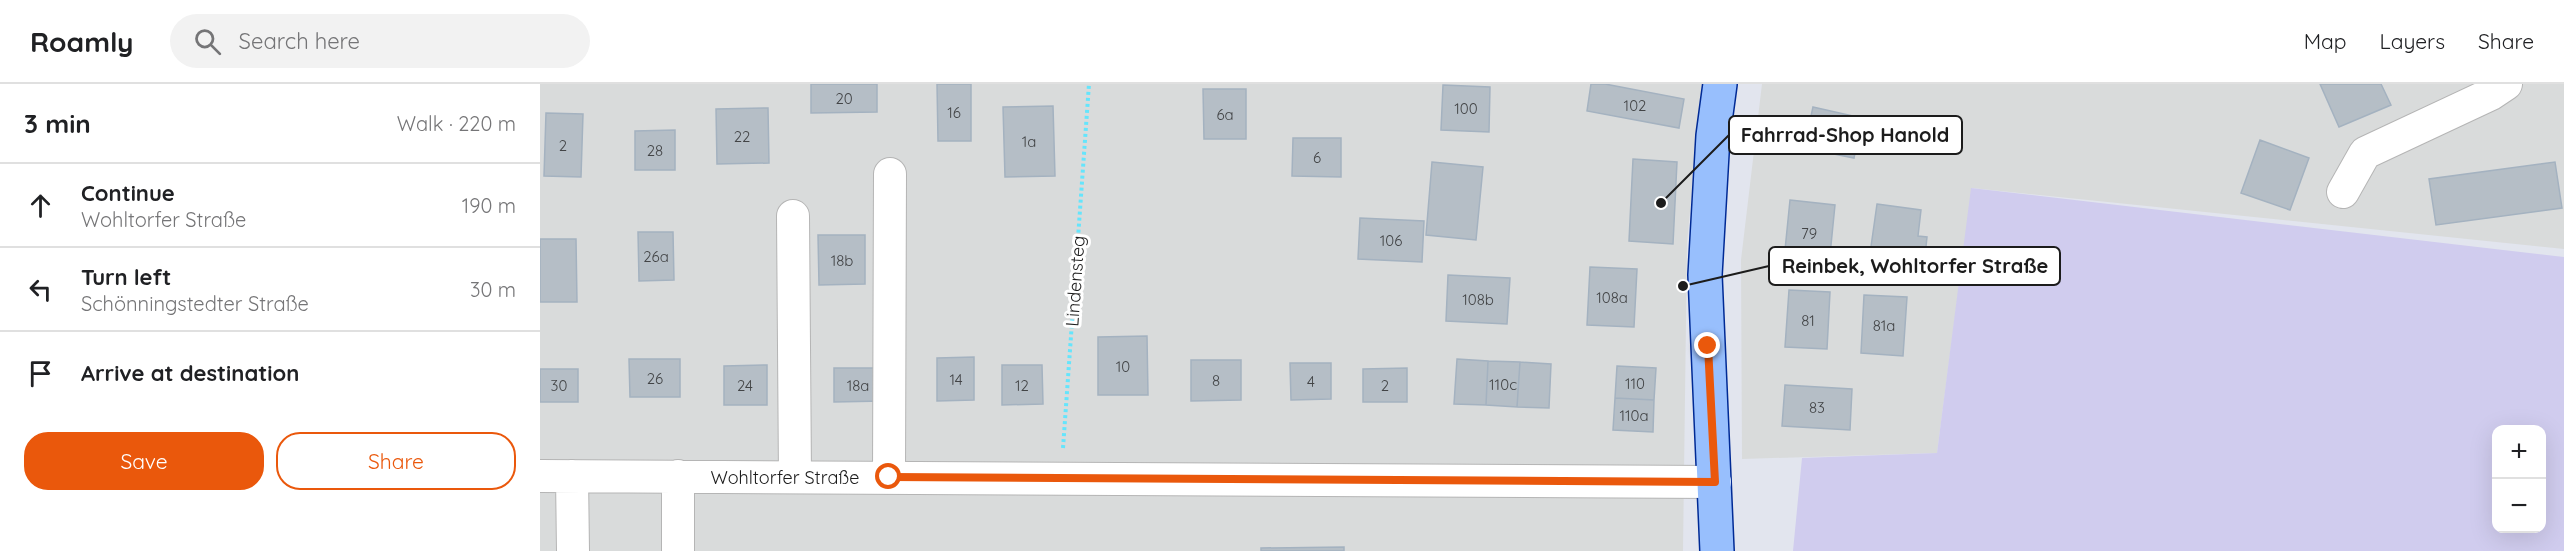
<!DOCTYPE html>
<html lang="en">
<head>
<meta charset="utf-8">
<style>
  body { margin:0; font-family:Quicksand,sans-serif; background:#f2f2f2; color:#202124 }
  .controls { position:absolute; right:18px; bottom:18px; display:grid; overflow:hidden; border-radius:12px; box-shadow:0 6px 24px #0002 }
  .controls button { width:54px; height:54px; display:grid; place-items:center; padding:0; border:0; border-bottom:2px solid #e0e0e0; background:#fff; color:#202124; font:30px sans-serif }
  .stop { position:absolute; width:18px; height:18px; margin:-14px; border:4px solid #ea580c; border-radius:50%; background:#fff }
  .stop.end { background:#ea580c; border-color:#fff; box-shadow:0 2px 6px #0008 }
  .list { margin:0; padding:0; list-style:none }
  h2 { display:flex; justify-content:space-between; align-items:center; height:78px; margin:0; padding:0 24px; font-size:26px }
  h2 small { font-size:20px; font-weight:400; color:#757577 }
  .list li { display:grid; grid-template-columns:39px 1fr auto; gap:18px; align-items:center; box-sizing:border-box; height:84px; padding:0 24px; border-top:2px solid #e0e0e0 }
  .list b { display:block; font-size:22px; white-space:nowrap }
  .list p { margin:0; font-size:20px; white-space:nowrap; color:#757577 }
  .list em { font-size:20px; font-style:normal; color:#757577 }
  .actions { display:flex; gap:12px; padding:18px 24px }
  .actions a { flex:1; padding:14px 0; border:2px solid #ea580c; border-radius:24px; text-align:center; font-size:21px; color:#ea580c }
  .actions .main { background:#ea580c; color:#fff }
  .icon { flex:none; width:33px; height:33px; fill:none; stroke:currentColor; stroke-width:2; stroke-linecap:round; stroke-linejoin:round }
  .map { position:relative; flex:none; width:2024px; height:467px; overflow:hidden }
  header { display:flex; align-items:center; gap:36px; box-sizing:border-box; height:84px; padding:0 30px; background:#fff; border-bottom:2px solid #e0e0e0 }
  header strong { font-size:28px }
  nav { display:flex; gap:33px; margin-inline-start:auto; font-size:21px }
  .search { width:420px; height:54px; background:#f2f2f2; display:flex; align-items:center; gap:15px; box-sizing:border-box; padding:0 21px; border-radius:33px; color:#757577; font-size:22px }
  main { display:flex }
  aside { flex:1; background:#fff }
  .map>svg:first-child { display:block }
  .residential { fill:#d9dbdb }
  .farmland { fill:#d0ccee; fill-rule:evenodd }
  .building { fill:#b5bec6; stroke:#a4b2c0; stroke-width:1.5 }
  .lines { fill:none; stroke-linecap:round; stroke-linejoin:round }
  .minor-casing { stroke:#b5b5b5; stroke-width:34 }
  .major-casing { stroke:#002a95; stroke-width:36 }
  .path { stroke:#65e5fc; stroke-width:4; stroke-dasharray:3 3; stroke-linecap:butt }
  .minor { stroke:#fff; stroke-width:32 }
  .major { stroke:#98bffd; stroke-width:33 }
  .route { stroke:#ea580c; stroke-width:8 }
  .labels { text-anchor:middle; dominant-baseline:central; stroke-width:6; stroke-linejoin:round; paint-order:stroke }
  .number-label { font-size:15px; fill:#424446 }
  .street-label { font-size:18px; fill:#1c1c1c; stroke:#fff }
  .leader { fill:none; stroke:#1c1c1c; stroke-width:2 }
  .callout-dot { fill:#1c1c1c; stroke:#fff; stroke-width:2 }
  .callout { fill:#fff; stroke:#1c1c1c; stroke-width:2 }
  .callout-label { font-size:20px; text-anchor:middle; font-weight:bold; fill:#1c1c1c }
</style>
</head>
<body>
<header>
<strong>Roamly</strong>
<div class="search"><svg class="icon" aria-label="search" viewBox="0 0 24 24"><circle cx="10" cy="10" r="6"/><path d="M15 15l6 6"/></svg>Search here</div>
<nav><a>Map</a><a>Layers</a><a>Share</a></nav>
</header>
<main>
<aside>
<h2>3 min<small>Walk · 220 m</small></h2>
<ul class="list">
<li><svg class="icon" aria-label="ahead" viewBox="0 0 24 24"><path d="M12 20V5M6 11l6-6 6 6"/></svg><div><b>Continue</b><p>Wohltorfer Straße</p></div><em>190 m</em></li>
<li><svg class="icon" aria-label="left" viewBox="0 0 24 24"><path d="M17 20v-9H6M10 6l-5 5 5 5"/></svg><div><b>Turn left</b><p>Schönningstedter Straße</p></div><em>30 m</em></li>
<li><svg class="icon" aria-label="arrive" viewBox="0 0 24 24"><path d="M6 21V4h12l-3 4 3 4H6"/></svg><div><b>Arrive at destination</b></div></li>
</ul>
<div class="actions"><a class="main">Save</a><a>Share</a></div>
</aside>
<div class="map">
<svg width="2024" height="467" viewBox="0 0 2024 467">
  <rect width="100%" height="100%" fill="#e2e5ee"/>
  <!-- residential -->
  <path class="residential" d="M0,0H1162L1147,159L1143,467H0Z
    M1222,0H2024V165L1432,104L1397,369L1202,375L1201,176Z"/>
  <!-- farmland -->
  <path class="farmland" d="M1431,104L2024,173V467H1253L1262,374L1397,369ZM1956,346H2002V444H1956Z"/>
  <!-- building -->
  <path class="building" d="M271,0H337V28L271,29Z
    M397,0H431V57H398Z
    M1051,0H1065L1144,15L1139,44L1047,27Z
    M1780,0H1841L1851,21L1799,43Z
    M903,1L950,3L949,48L901,46Z
    M663,5H706V55H664Z
    M513,22L515,92L465,93L463,23Z
    M1273,23L1322,34L1314,74L1264,64Z
    M228,24L229,79L177,80L176,25Z
    M6,29L43,30L41,93L4,92Z
    M135,46V86H95V47Z
    M753,54H801V93L752,92Z
    M1720,56L1769,74L1750,126L1701,109Z
    M1093,75L1137,78L1133,160L1089,157Z
    M892,78L943,83L936,156L886,151Z
    M2015,78L2022,124L1896,141L1889,95Z
    M1250,116L1295,121L1289,181L1244,176Z
    M1337,120L1381,126L1378,152L1387,153L1383,191L1328,184Z
    M820,134L884,137L882,178L818,175Z
    M98,148H133L134,196L99,197Z
    M278,151H325V200L279,201Z
    M0,155H36L37,218H0Z
    M1050,183L1097,185L1094,243L1047,241Z
    M908,191L970,194L967,240L906,237Z
    M1249,206L1290,208L1287,265L1245,263Z
    M1324,211L1367,213L1363,272L1321,269Z
    M607,252L608,311H558V253Z
    M434,273V316L397,317V274Z
    M89,275H140V313H90Z
    M917,275L948,277L946,321L914,320Z
    M651,276H701V316L651,317Z
    M948,277L980,278L977,323L946,321Z
    M980,278L1011,280L1009,324L977,323Z
    M750,279H791V315L751,316Z
    M227,281V321H184V282Z
    M462,281H502L503,320L462,321Z
    M1077,282L1116,284L1114,316L1075,314Z
    M294,284H343V317L294,318Z
    M867,284V318H823V285Z
    M0,285H38V318H0Z
    M1245,301L1312,305L1310,346L1242,342Z
    M1075,314L1114,316L1113,348L1073,346Z
    M804,463V467H721V464Z"/>
  <g class="lines">
    <defs>
      <path id="minor" d="M1803,108L1825,69L1951,10L1966,0
        M253,132L255,393
        M0,392L1175,398
        M32,392L33,467
        M138,392V467
        M349,393L350,90"/>
      <path id="major" d="M1177,467L1165,191L1173,52L1180,0"/>
    </defs>
    <!-- minor casing -->
    <use href="#minor" class="minor-casing"/>
    <!-- major casing -->
    <use href="#major" class="major-casing"/>
    <!-- path -->
    <path class="path" d="M523,364L549,0"/>
    <!-- minor -->
    <use href="#minor" class="minor"/>
    <!-- major -->
    <use href="#major" class="major"/>
  </g>
  <g class="lines">
    <!-- route -->
    <path class="route" d="M349,393L1175,398L1168,262"/>
  </g>
  <g class="labels">
    <!-- number labels -->
    <g class="number-label">
      <text x="304" y="14">20</text>
      <text x="1095" y="21">102</text>
      <text x="926" y="24">100</text>
      <text x="414" y="28">16</text>
      <text x="685" y="30">6a</text>
      <text x="202" y="52">22</text>
      <text x="489" y="57">1a</text>
      <text x="23" y="61">2</text>
      <text x="115" y="66">28</text>
      <text x="777" y="73">6</text>
      <text x="1269" y="149">79</text>
      <text x="851" y="156">106</text>
      <text x="116" y="172">26a</text>
      <text x="302" y="176">18b</text>
      <text x="1072" y="213">108a</text>
      <text x="938" y="215">108b</text>
      <text x="1268" y="236">81</text>
      <text x="1344" y="241">81a</text>
      <text x="583" y="282">10</text>
      <text x="115" y="294">26</text>
      <text x="416" y="295">14</text>
      <text x="676" y="296">8</text>
      <text x="771" y="297">4</text>
      <text x="1095" y="299">110</text>
      <text x="963" y="300">110c</text>
      <text x="19" y="301">30</text>
      <text x="205" y="301">24</text>
      <text x="318" y="301">18a</text>
      <text x="482" y="301">12</text>
      <text x="845" y="301">2</text>
      <text x="1277" y="323">83</text>
      <text x="1094" y="331">110a</text>
    </g>
    <!-- street labels -->
    <g class="street-label">
      <text transform="translate(535 197) rotate(-86)">Lindensteg</text>
      <text x="245" y="393">Wohltorfer Straße</text>
    </g>
  </g>
  <!-- callouts -->
  <path class="leader" d="M1121 119L1189 51M1143 202L1229 182"/>
  <g class="callout-dot">
    <circle cx="1121" cy="119" r="6"/>
    <circle cx="1143" cy="202" r="6"/>
  </g>
  <g class="callout">
    <rect x="1189" y="32" width="233" height="38" rx="6"/>
    <rect x="1229" y="163" width="291" height="38" rx="6"/>
  </g>
  <g class="callout-label">
    <text x="1305" y="58">Fahrrad-Shop Hanold</text>
    <text x="1375" y="189">Reinbek, Wohltorfer Straße</text>
  </g>
</svg>
<div class="controls">
<button>+</button>
<button>−</button>
</div>
<div class="stop" style="left:349px;top:393px"></div>
<div class="stop end" style="left:1168px;top:262px"></div>
</div>
</main>
</body>
</html>
